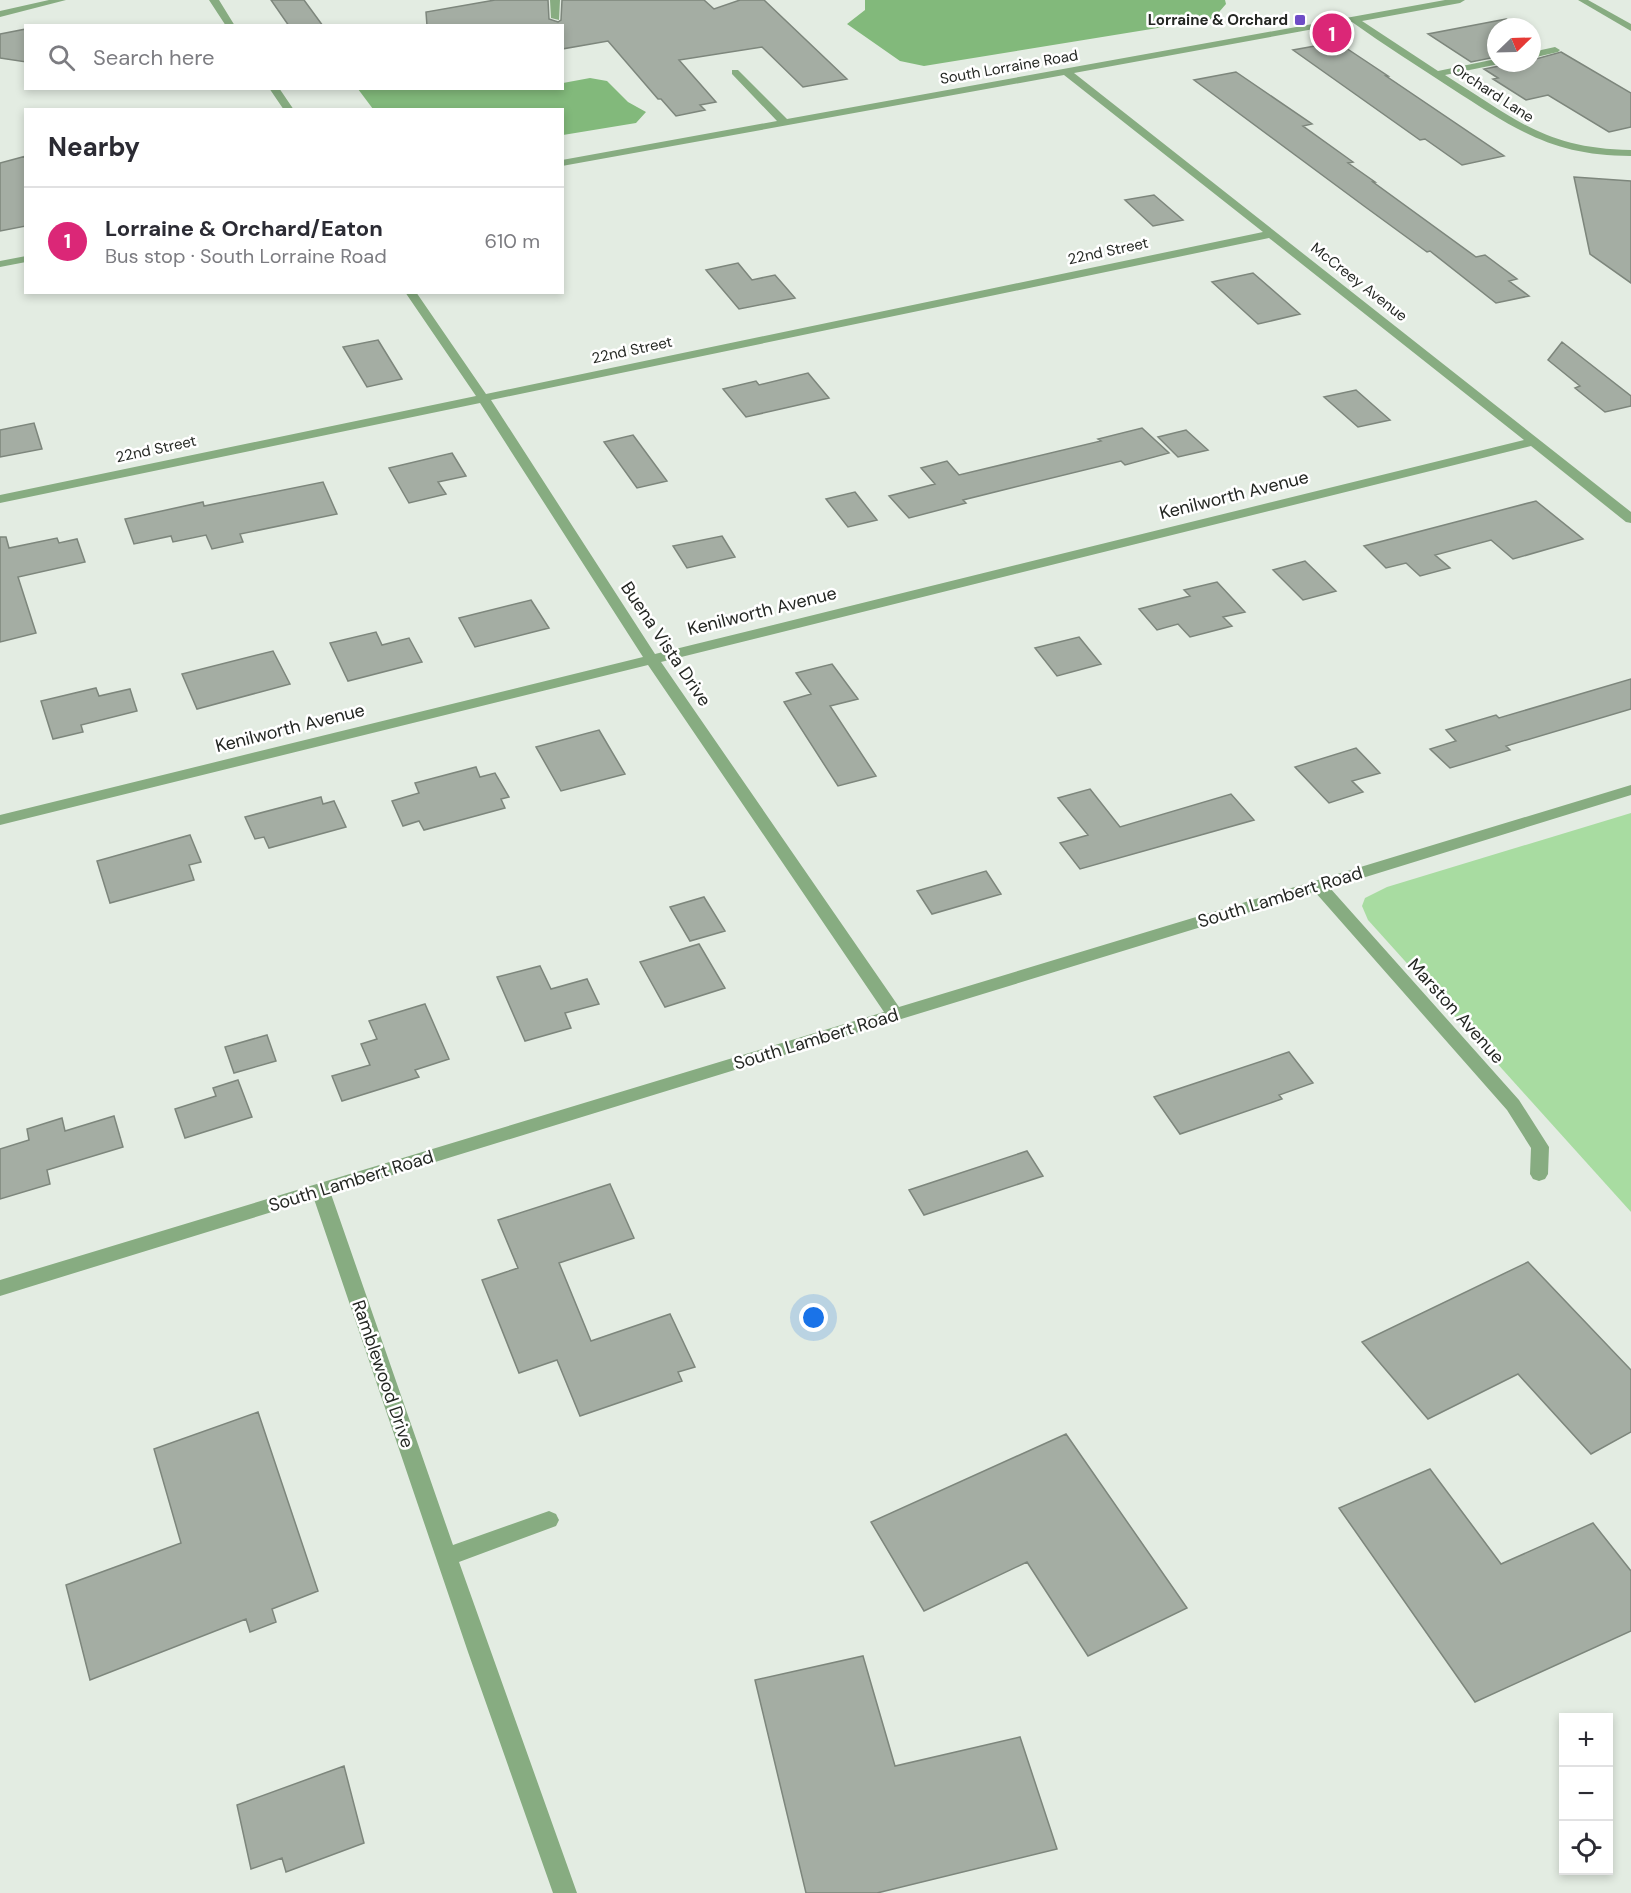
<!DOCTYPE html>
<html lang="en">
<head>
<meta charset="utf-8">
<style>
  body { margin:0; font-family:"DM Sans",sans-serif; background:#f2f2f3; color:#2b2b33 }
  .controls { position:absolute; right:18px; bottom:18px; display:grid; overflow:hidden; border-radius:0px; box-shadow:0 3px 9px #0003 }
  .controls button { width:54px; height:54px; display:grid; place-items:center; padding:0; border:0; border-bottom:2px solid #e1e1e2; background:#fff; color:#2b2b33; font:30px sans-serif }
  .compass { position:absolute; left:1487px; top:18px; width:54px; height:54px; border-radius:50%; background:#fff; box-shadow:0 3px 9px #0003; rotate:67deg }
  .you { position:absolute; left:814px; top:1318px; width:21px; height:21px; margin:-15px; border:4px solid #fff; border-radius:50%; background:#1a73e8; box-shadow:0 0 0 9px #1a73e833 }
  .badge { display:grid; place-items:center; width:39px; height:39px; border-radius:50%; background:#db2777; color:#fff; font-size:20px; font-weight:700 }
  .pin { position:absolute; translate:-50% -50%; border:3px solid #fff; box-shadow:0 2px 6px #0006 }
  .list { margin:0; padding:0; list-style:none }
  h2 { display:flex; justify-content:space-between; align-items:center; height:78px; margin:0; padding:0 24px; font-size:26px }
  h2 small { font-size:20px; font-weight:400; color:#7c7c81 }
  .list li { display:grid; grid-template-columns:39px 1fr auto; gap:18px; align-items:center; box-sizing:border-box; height:108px; padding:0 24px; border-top:2px solid #e1e1e2 }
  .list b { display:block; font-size:22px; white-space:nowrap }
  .list p { margin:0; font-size:20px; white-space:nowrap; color:#7c7c81 }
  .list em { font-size:20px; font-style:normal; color:#7c7c81 }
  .icon { flex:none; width:33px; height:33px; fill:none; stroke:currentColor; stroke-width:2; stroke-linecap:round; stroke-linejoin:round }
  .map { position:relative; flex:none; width:1631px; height:1893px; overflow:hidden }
  .search { position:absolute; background:#fff; box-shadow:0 3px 9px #0003; left:24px; top:24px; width:540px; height:66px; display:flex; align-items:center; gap:15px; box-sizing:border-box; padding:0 21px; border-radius:0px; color:#7c7c81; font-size:22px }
  .panel { position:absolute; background:#fff; box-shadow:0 3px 9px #0003; left:24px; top:108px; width:540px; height:186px; border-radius:0px }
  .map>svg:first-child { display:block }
  .green { fill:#a8dca1 }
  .water { fill:#82b97b }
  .building { fill:#a4ada3; stroke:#7d867c; stroke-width:1.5 }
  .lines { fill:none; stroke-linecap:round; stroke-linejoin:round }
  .service { fill:#87ac81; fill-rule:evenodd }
  .minor { fill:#87ac81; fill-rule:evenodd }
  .poi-dot { fill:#6e4cc6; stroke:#fff; stroke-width:2 }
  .labels { text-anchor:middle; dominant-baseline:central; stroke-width:5; stroke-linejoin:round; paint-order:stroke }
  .far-poi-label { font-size:15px; font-weight:bold; fill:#242723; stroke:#fff; text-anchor:end }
  .far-street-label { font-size:15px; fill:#242723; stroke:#fff }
  .street-label { font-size:18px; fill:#242723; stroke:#fff }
</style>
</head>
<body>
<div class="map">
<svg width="1631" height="1893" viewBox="0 0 1631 1893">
  <rect width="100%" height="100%" fill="#e3ece2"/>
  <!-- green -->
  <path class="green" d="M1631,813V1212L1368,920L1362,906L1365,898L1387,887Z"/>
  <!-- water -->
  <path class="water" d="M865,0H1225L1226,4L1213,19L924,66L900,61L847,24L865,10Z
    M590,78L607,81L628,102L646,112L636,123L563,135L562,110L373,109L358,89L562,88L563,83Z"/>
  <!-- building -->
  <path class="building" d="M271,0H304L323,26H289Z
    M495,0H548L549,19L558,22L561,20L562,0H704L714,9L740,0H764L847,79L803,87L762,47L679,60L716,102L700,105L705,110L676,116L661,99H658L608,41L562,49V26H427L426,12Z
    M1506,19L1519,27H1496V57L1471,62L1428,34Z
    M26,29V62L0,58V34Z
    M1337,42L1388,76H1386L1504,156L1462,165L1425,139L1420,140L1293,50Z
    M1561,52L1631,93V127L1609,132L1548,95L1526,100L1493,79L1498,78L1484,69L1499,66L1501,63H1532V60Z
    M1236,72L1312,124L1303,126L1353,162L1348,163L1375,182H1373L1476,257L1485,255L1517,279L1509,281L1529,296L1496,303L1430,251L1427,252L1364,206L1194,80Z
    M26,156V226L0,231V163Z
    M1574,177L1631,181V283L1590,254Z
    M1154,195L1183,220L1153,226L1125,200Z
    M738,263L752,280L775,275L795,298L739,309L706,270Z
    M1253,273L1300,314L1258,324L1212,282Z
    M378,340L402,379L367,387L343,347Z
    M1562,342L1631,396V406L1605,412L1575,388L1580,386L1548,360Z
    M808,373L829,398L746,417L723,389L756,381L759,385Z
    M1356,390L1390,420L1358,427L1324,397Z
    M34,423L42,449L0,457V430Z
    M1142,428L1169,453L1125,465L1121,461L1007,489L963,500L966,503L909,518L889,496L935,484L921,468L947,461L959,475L1101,441L1098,439Z
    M1186,430L1208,450L1178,457L1158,437Z
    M633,435L667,481L637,488L604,442Z
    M452,453L466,476L438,482L446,494L409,503L389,468Z
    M323,482L337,514L240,534L243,542L212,549L206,535L173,542L171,536L134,544L125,519L203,502L204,506Z
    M855,492L877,520L848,527L826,499Z
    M1536,501L1583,539L1513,559L1491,540L1435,555L1450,568L1420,576L1406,563L1386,568L1364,546Z
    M722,536L735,557L687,568L673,546Z
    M0,537H6L9,548L57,538L59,543L77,539L85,562L18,577L36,633L0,642Z
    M1305,561L1336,591L1303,600L1273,570Z
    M1217,582L1245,612L1223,617L1232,626L1190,637L1178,624L1157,630L1139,609L1190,596L1184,590Z
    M531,600L549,628L475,647L459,618Z
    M376,632L382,645L409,638L422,662L348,681L330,643Z
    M1079,637L1101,664L1057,676L1035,648Z
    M273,651L290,684L197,709L182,674Z
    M832,664L858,699L830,706L876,776L838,786L784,702L811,694L796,673Z
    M1631,679V709L1506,746L1510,750L1450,768L1430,749L1456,741L1446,730L1496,715L1499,718Z
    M96,688L99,696L130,689L137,711L81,725L83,732L53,739L41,701Z
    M599,730L625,774L561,791L536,747Z
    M1356,748L1380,773L1352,781L1363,792L1329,803L1295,767Z
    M476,767L480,777L495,773L509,797L501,799L505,808L424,830L419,821L403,826L392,801L419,793L415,783Z
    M1090,789L1120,827L1231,794L1254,820L1080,869L1060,843L1088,835L1058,798Z
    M321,797L323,804L334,801L346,827L269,848L264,837L255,839L245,817Z
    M190,835L201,862L189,865L194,880L110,903L97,861Z
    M986,871L1001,894L932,914L917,891Z
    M704,897L725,931L690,941L670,907Z
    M699,944L725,988L665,1007L640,962Z
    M540,966L551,989L587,979L599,1004L565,1013L571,1028L525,1041L497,977Z
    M425,1004L449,1059L415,1070L419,1077L342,1101L332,1076L370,1065L361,1044L377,1039L369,1021Z
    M267,1035L276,1061L234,1073L225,1047Z
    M1289,1052L1313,1083L1279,1095L1282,1099L1180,1134L1154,1097Z
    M238,1080L252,1117L185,1138L175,1109L216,1096L213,1088Z
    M114,1116L123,1147L47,1170L50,1184L0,1199V1149L29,1140L27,1129L62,1118L65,1131Z
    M1027,1151L1043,1176L924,1215L909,1190Z
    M610,1184L634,1238L559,1263L591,1341L670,1314L695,1367L678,1372L682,1381L580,1416L557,1360L519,1373L482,1280L518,1268L498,1220Z
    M1528,1262L1631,1370V1432L1591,1454L1518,1374L1428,1419L1362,1342Z
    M258,1412L318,1591L272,1609L276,1622L250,1632L246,1619L90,1680L66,1585L181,1543L154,1449Z
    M1066,1434L1187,1608L1088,1656L1027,1562L924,1611L871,1522Z
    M1430,1469L1501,1564L1593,1523L1631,1571V1631L1475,1702L1339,1508Z
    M863,1656L895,1766L1020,1737L1057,1849L877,1893H806L755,1680Z
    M344,1766L364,1843L286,1872L282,1858L251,1869L237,1805Z"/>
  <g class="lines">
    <!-- service -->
    <path class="service" d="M1578,0H1588L1631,24V31Z"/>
    <!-- minor -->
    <path class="minor" d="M49,0H66L0,17V11Z
      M209,0H219L235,26H226Z
      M550,0H560L559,20L551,18Z
      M1445,0H1465L1460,3L1362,21L1438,71L1496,59V63L1499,64L1445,75C1514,118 1545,149 1631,150V156C1552,156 1515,129 1451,88C1418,66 1384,45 1352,22L1074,73L1631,512V523L1626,522L1531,446L661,662L899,1007L1631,785V795L1330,888L1519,1100L1549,1147L1548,1174L1545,1179L1539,1181L1533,1179L1530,1174L1531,1148L1507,1110L1315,892L331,1194L453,1545L549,1511L556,1514L559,1520L556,1526L459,1562L577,1893H553L468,1652L314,1199L0,1296V1280L884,1012L648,665L0,825V815L643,657L480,403L0,503V495L476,396L405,292H416L486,394L1263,232L1064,75L562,166V160L777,121L732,74V70H738L787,119ZM1269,238L1524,440L655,654L491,400Z
      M1555,47L1560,50L1558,52L1532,58V52Z
      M269,88H279L294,110H284Z
      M26,256V262L0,267V261Z"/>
  </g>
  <!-- markers -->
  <rect class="poi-dot" x="1294" y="14" width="12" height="12" rx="3"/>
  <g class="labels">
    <!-- far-poi labels -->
    <g class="far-poi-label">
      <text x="1288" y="20">Lorraine &amp; Orchard</text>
    </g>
    <!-- far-street labels -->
    <g class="far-street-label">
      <text transform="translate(1009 67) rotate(-10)">South Lorraine Road</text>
      <text transform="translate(1493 93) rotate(33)">Orchard Lane</text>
      <text transform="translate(1108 251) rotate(-12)">22nd Street</text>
      <text transform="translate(1359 282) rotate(38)">McCreey Avenue</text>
      <text transform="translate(632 350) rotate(-12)">22nd Street</text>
      <text transform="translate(156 449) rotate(-12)">22nd Street</text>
    </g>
    <!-- street labels -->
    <g class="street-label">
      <text transform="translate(1234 495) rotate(-14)">Kenilworth Avenue</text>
      <text transform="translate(762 611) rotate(-14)">Kenilworth Avenue</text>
      <text transform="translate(666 644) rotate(56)">Buena Vista Drive</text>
      <text transform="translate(290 728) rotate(-14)">Kenilworth Avenue</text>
      <text transform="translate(1280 897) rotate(-17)">South Lambert Road</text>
      <text transform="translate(1456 1011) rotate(48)">Marston Avenue</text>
      <text transform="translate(816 1039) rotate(-17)">South Lambert Road</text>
      <text transform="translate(351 1181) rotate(-17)">South Lambert Road</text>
      <text transform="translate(383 1374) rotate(71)">Ramblewood Drive</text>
    </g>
  </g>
</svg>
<div class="controls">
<button>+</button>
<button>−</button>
<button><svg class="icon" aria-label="locate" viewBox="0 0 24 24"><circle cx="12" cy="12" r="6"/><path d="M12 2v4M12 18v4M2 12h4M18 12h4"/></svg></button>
</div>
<svg class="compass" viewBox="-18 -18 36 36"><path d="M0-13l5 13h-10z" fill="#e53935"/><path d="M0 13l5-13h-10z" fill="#7c7c81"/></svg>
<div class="you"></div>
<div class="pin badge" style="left:1332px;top:33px">1</div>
<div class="search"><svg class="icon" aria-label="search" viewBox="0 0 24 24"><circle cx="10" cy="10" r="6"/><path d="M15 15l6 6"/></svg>Search here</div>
<section class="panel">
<h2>Nearby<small></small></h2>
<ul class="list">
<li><span class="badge">1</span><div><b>Lorraine &amp; Orchard/Eaton</b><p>Bus stop · South Lorraine Road</p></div><em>610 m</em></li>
</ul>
</section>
</div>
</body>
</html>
